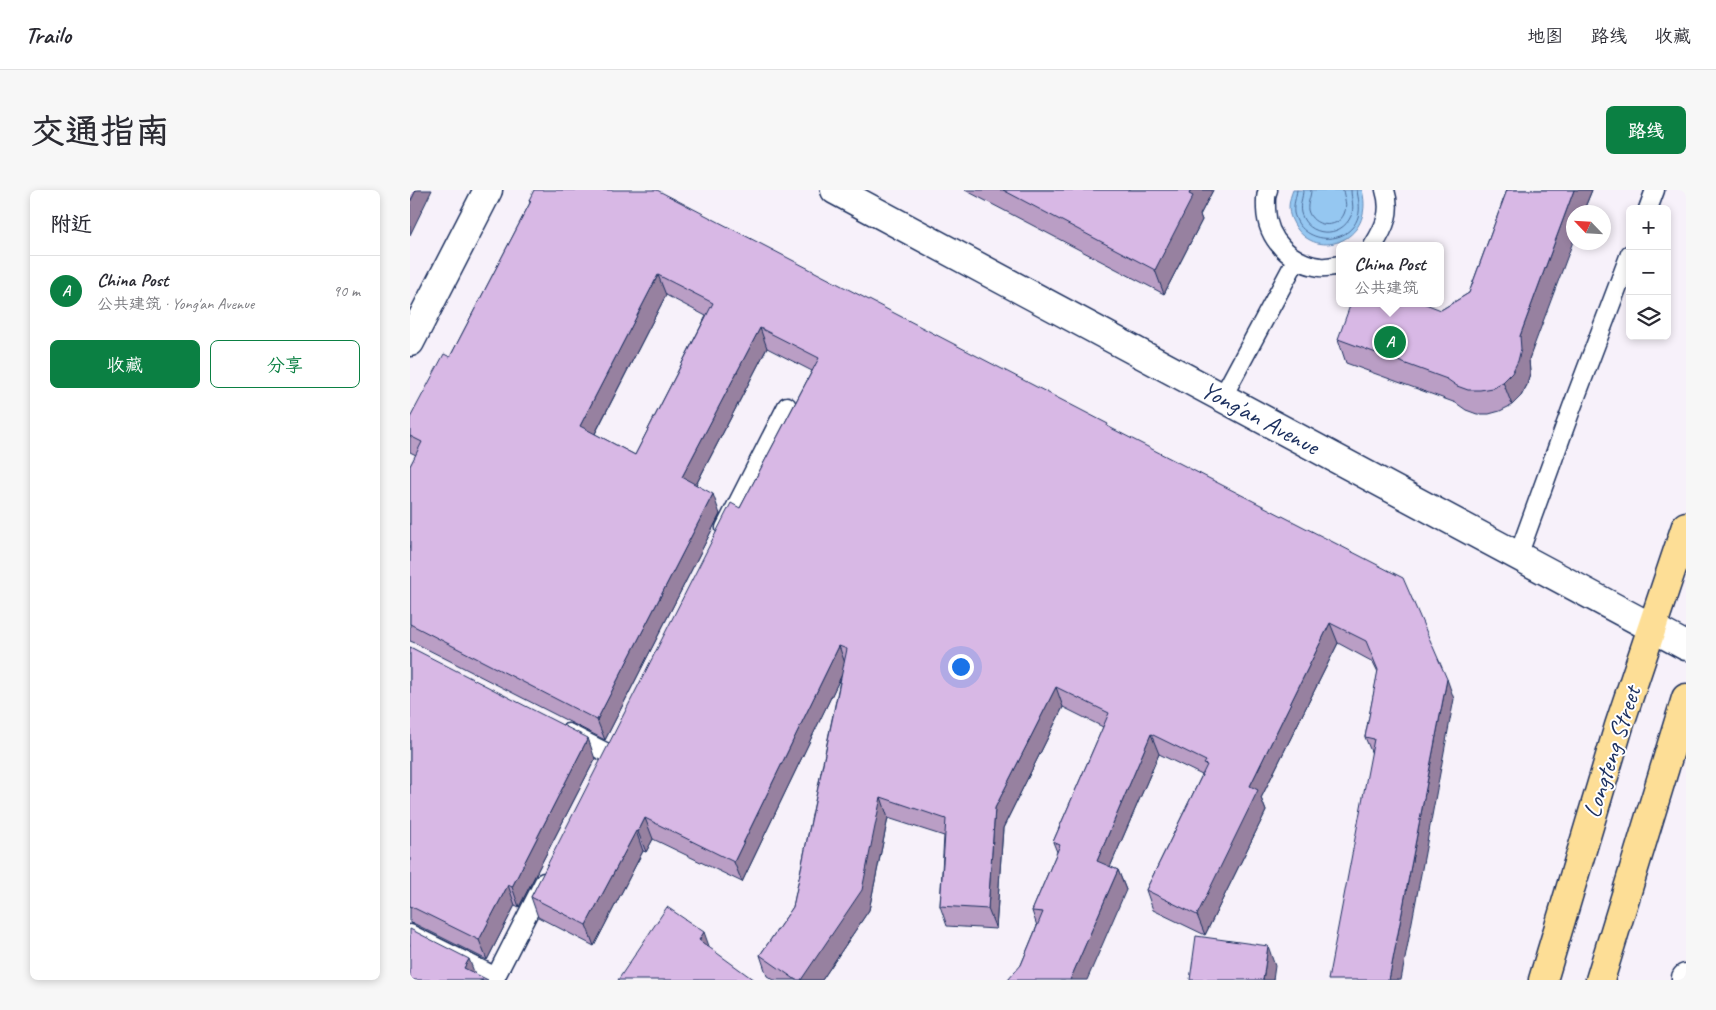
<!DOCTYPE html>
<html lang="zh">
<head>
<meta charset="utf-8">
<style>
  body { margin:0; font-family:Caveat,"LXGW WenKai TC",sans-serif; background:#f7f7f7; color:#2b2b33 }
  .controls { position:absolute; right:15px; top:15px; display:grid; overflow:hidden; border-radius:8px; box-shadow:0 2px 8px #0003 }
  .controls button { width:45px; height:45px; display:grid; place-items:center; padding:0; border:0; border-bottom:1px solid #e1e1e2; background:#fff; color:#2b2b33; font:25px sans-serif }
  .compass { position:absolute; left:1156px; top:15px; width:45px; height:45px; border-radius:50%; background:#fff; box-shadow:0 2px 8px #0003; rotate:295deg }
  .you { position:absolute; left:550px; top:476px; width:18px; height:18px; margin:-12px; border:4px solid #fff; border-radius:50%; background:#1a73e8; box-shadow:0 0 0 8px #1a73e833 }
  .badge { display:grid; place-items:center; width:32px; height:32px; border-radius:50%; background:#0b8043; color:#fff; font-size:16px; font-weight:700 }
  .pin { position:absolute; translate:-50% -50%; border:2px solid #fff; box-shadow:0 1px 5px #0006 }
  .popup { position:absolute; left:926px; top:52px; width:108px; height:65px; box-sizing:border-box; display:grid; place-content:center; border-radius:8px; background:#fff; filter:drop-shadow(0 1px 4px #0005); font-size:16px; white-space:nowrap; color:#7c7c81 }
  .popup b { font-size:19px; color:#2b2b33 }
  .popup::after { content:''; position:absolute; left:50%; top:100%; margin-left:-10px; border:10px solid transparent; border-top-color:#fff }
  .list { margin:0; padding:0; list-style:none }
  h2 { display:flex; justify-content:space-between; align-items:center; height:65px; margin:0; padding:0 20px; font-size:21px }
  h2 small { font-size:16px; font-weight:400; color:#7c7c81 }
  .list li { display:grid; grid-template-columns:32px 1fr auto; gap:15px; align-items:center; box-sizing:border-box; height:70px; padding:0 20px; border-top:1px solid #e1e1e2 }
  .list b { display:block; font-size:19px; white-space:nowrap }
  .list p { margin:0; font-size:16px; white-space:nowrap; color:#7c7c81 }
  .list em { font-size:16px; font-style:normal; color:#7c7c81 }
  .actions { display:flex; gap:10px; padding:15px 20px }
  .actions a { flex:1; padding:11px 0; border:1px solid #0b8043; border-radius:8px; text-align:center; font-size:18px; color:#0b8043 }
  .actions .main { background:#0b8043; color:#fff }
  .icon { flex:none; width:28px; height:28px; fill:none; stroke:currentColor; stroke-width:2; stroke-linecap:round; stroke-linejoin:round }
  .map { position:relative; flex:none; width:1276px; height:790px; overflow:hidden; border-radius:8px }
  header { display:flex; align-items:center; gap:30px; box-sizing:border-box; height:70px; padding:0 25px; background:#fff; border-bottom:1px solid #e1e1e2 }
  header strong { font-size:24px }
  nav { display:flex; gap:28px; margin-inline-start:auto; font-size:18px }
  .intro { display:flex; align-items:center; justify-content:space-between; box-sizing:border-box; height:120px; padding:0 30px }
  h1 { margin:0; font-size:35px }
  .button { padding:12px 22px; border-radius:8px; background:#0b8043; color:#fff; font-size:18px; font-weight:700 }
  main { display:flex; gap:30px; padding:0 30px }
  aside { flex:1; background:#fff; border-radius:8px; box-shadow:0 2px 8px #0003 }
  .map>svg:first-child { display:block }
  .water { fill:#95c7f1; stroke:#648ab6 }
  .lines { fill:none; stroke-linecap:round; stroke-linejoin:round }
  .shore { stroke:#4c6c99; stroke-width:1 }
  .lane-casing { stroke:#1b2f5e; stroke-width:21 }
  .street-casing { stroke:#1b2f5e; stroke-width:31 }
  .secondary-casing { stroke:#1b2f5e; stroke-width:31 }
  .highway-casing { stroke:#1b2f5e; stroke-width:31 }
  .lane { stroke:#fff; stroke-width:18 }
  .street { stroke:#fff; stroke-width:28 }
  .secondary { stroke:#fff; stroke-width:28 }
  .highway { stroke:#fdde96; stroke-width:28 }
  .wall { fill:#ba9ec5; stroke:#1b2f5e; fill-rule:evenodd }
  .shaded-wall { fill:#9781a0; stroke:#1b2f5e }
  .building { fill:#d8b8e5; stroke:#1b2f5e; fill-rule:evenodd }
  .labels { text-anchor:middle; dominant-baseline:central; stroke-width:4; stroke-linejoin:round; paint-order:stroke }
  .street-label { font-size:25px; fill:#1b2f5e; stroke:#fff }
</style>
</head>
<body>
<header>
<strong>Trailo</strong>
<nav><a>地图</a><a>路线</a><a>收藏</a></nav>
</header>
<div class="intro"><h1>交通指南</h1><a class="button">路线</a></div>
<main>
<aside>
<h2>附近<small></small></h2>
<ul class="list">
<li><span class="badge">A</span><div><b>China Post</b><p>公共建筑 · Yong'an Avenue</p></div><em>90 m</em></li>
</ul>
<div class="actions"><a class="main">收藏</a><a>分享</a></div>
</aside>
<div class="map">
<svg width="1276" height="790" viewBox="0 0 1276 790">
  <rect width="100%" height="100%" fill="#f7f1fa"/>
  <filter id="ink" filterUnits="userSpaceOnUse"><feTurbulence type="fractalNoise" baseFrequency=".02" numOctaves="2"/><feDisplacementMap in="SourceGraphic" scale="10" xChannelSelector="R" yChannelSelector="G"/><feConvolveMatrix kernelMatrix="1 2 1 2 8 2 1 2 1" color-interpolation-filters="sRGB"/></filter>
  <g filter="url(#ink)">
    <!-- water -->
    <path class="water" d="M883,0H952C966,52 902,75 882,30C877,20 879,10 883,0Z"/>
    <g class="lines">
      <!-- shore -->
      <path class="shore" d="M887,0C886,8 883,14 884,23C891,54 938,58 948,27C951,17 948,9 947,0
        M893,0C893,8 889,14 891,23C898,47 931,49 941,26C945,17 941,9 941,0
        M901,0C901,7 897,13 898,20C902,37 927,40 934,24C938,15 934,8 933,0"/>
      <defs>
        <path id="lane" d="M858,0C855,6 856,13 856,19C857,50 881,73 910,77C916,78 924,76 930,75
          M1238,19L1245,0
          M963,56C975,37 982,22 975,0
          M812,208L886,70
          M315,338L377,216
          M1108,366L1162,217L1220,64
          M158,543L199,564
          M0,744L86,787
          M84,790L134,692"/>
        <path id="street" d="M1276,790V788"/>
        <path id="secondary" d="M425,0L1276,456
          M0,152L78,0"/>
        <path id="highway" d="M1133,790L1209,536L1276,336
          M1190,790L1276,508"/>
      </defs>
      <!-- lane casing -->
      <use href="#lane" class="lane-casing"/>
      <!-- street casing -->
      <use href="#street" class="street-casing"/>
      <!-- secondary casing -->
      <use href="#secondary" class="secondary-casing"/>
      <!-- highway casing -->
      <use href="#highway" class="highway-casing"/>
      <!-- lane -->
      <use href="#lane" class="lane"/>
      <!-- street -->
      <use href="#street" class="street"/>
      <!-- secondary -->
      <use href="#secondary" class="secondary"/>
      <!-- highway -->
      <use href="#highway" class="highway"/>
    </g>
    <!-- wall -->
    <path class="wall" d="M555,0H803L790,25L792,30L754,104Z
      M1097,0H1182L1173,22H1164L1119,169L1120,183L1117,195L1111,206L1102,215L1090,221L1079,224H1067L1056,220L1046,213L936,173L928,149L1031,120L1059,103Z
      M119,10L699,237L1044,509L962,564L955,547L968,482L963,472L928,453L851,608L856,621L795,745L743,720L736,700L792,585L749,564L700,677L708,680L716,700L611,775L627,736L622,721L647,662L643,652L693,537L653,517L593,638L586,739L537,736L530,716L534,646L478,628L459,720L412,790H364L357,786L350,765L383,717L431,486L332,692L243,649L236,662L233,661L184,756L128,727L121,707L330,318L402,181L357,158L286,295L310,324L195,550L5,453L0,451V276L6,265L0,262V228L40,167L120,13ZM256,105L296,126L225,265L185,244Z
      M0,457L185,569L109,717L105,715L77,770L5,734L0,733Z"/>
    <!-- shaded-wall -->
    <path class="shaded-wall" d="M6,0H22L0,45V12Z
      M781,0H803L790,25L792,30L754,104L745,80Z
      M1164,0H1182L1173,22H1164V49L1119,169L1120,183L1117,195L1111,206L1102,215L1093,192Z
      M248,85L256,105L178,257L170,236Z
      M350,138L357,158L279,308L272,287Z
      M303,304L310,324L195,550L187,530Z
      M920,433L928,453L851,608L856,621L795,745L787,725L840,596Z
      M429,456L436,476L332,692L324,672Z
      M1037,489L1044,509L991,790H979Z
      M646,497L653,517L593,638L586,739L578,719L585,618Z
      M741,544L749,564L694,691L687,671Z
      M178,548L185,569L109,717L102,697Z
      M471,607L478,628L459,720L412,790H391Z
      M235,628L243,649L236,662L228,642Z
      M226,641L233,661L184,756L176,735Z
      M708,680L716,700L677,790H660Z
      M98,695L105,715L77,770L69,750Z
      M294,742L300,759L289,750Z
      M858,756L865,776L863,790H853Z
      M59,769L67,789L54,778Z"/>
    <!-- building -->
    <path class="building" d="M0,0H6L0,12Z
      M124,0H247L698,234L697,236L993,388L1037,489L979,790H918L964,549L955,547L968,480L956,451L920,433L840,596L848,600L787,725L736,700L797,575L794,574L796,571L741,544L687,671L708,680L660,790H598L611,775L633,722L622,721L650,655L643,652L699,523L646,497L585,618L578,719L530,716L536,629L471,607L452,700L391,790H386L350,765L383,717L437,459L429,456L324,672L235,628L228,642L226,641L176,735L121,707L321,313L330,318L409,168L350,138L272,287L303,304L187,530L0,434V276L12,252L0,246V228L34,164L40,167L121,11L119,10ZM248,85L303,113L225,265L170,236Z
      M593,0H781L779,4L783,6L745,80Z
      M1097,0H1164L1110,146L1111,159L1108,171L1102,183L1093,192L1082,198L1070,200H1058L1047,196L1037,189L928,149L941,113H1013L1031,120L1059,103Z
      M0,457L178,548L102,697L98,695L69,750L0,716Z
      M257,717L294,742L289,750L344,790H208Z
      M0,739L59,769L54,778L78,790H0Z
      M786,746L858,756L853,790H780Z"/>
  </g>
  <g class="labels">
    <!-- street labels -->
    <g class="street-label">
      <text transform="translate(850 228) rotate(28)">Yong'an Avenue</text>
      <text transform="translate(1202 562) rotate(-72)">Longteng Street</text>
    </g>
  </g>
</svg>
<div class="controls">
<button>+</button>
<button>−</button>
<button><svg class="icon" aria-label="layers" viewBox="0 0 24 24"><path d="M12 4l9 5-9 5-9-5zM3 14l9 5 9-5"/></svg></button>
</div>
<svg class="compass" viewBox="-18 -18 36 36"><path d="M0-13l5 13h-10z" fill="#e53935"/><path d="M0 13l5-13h-10z" fill="#7c7c81"/></svg>
<div class="you"></div>
<div class="pin badge" style="left:980px;top:152px">A</div>
<div class="popup"><b>China Post</b>公共建筑</div>
</div>
</main>
</body>
</html>
